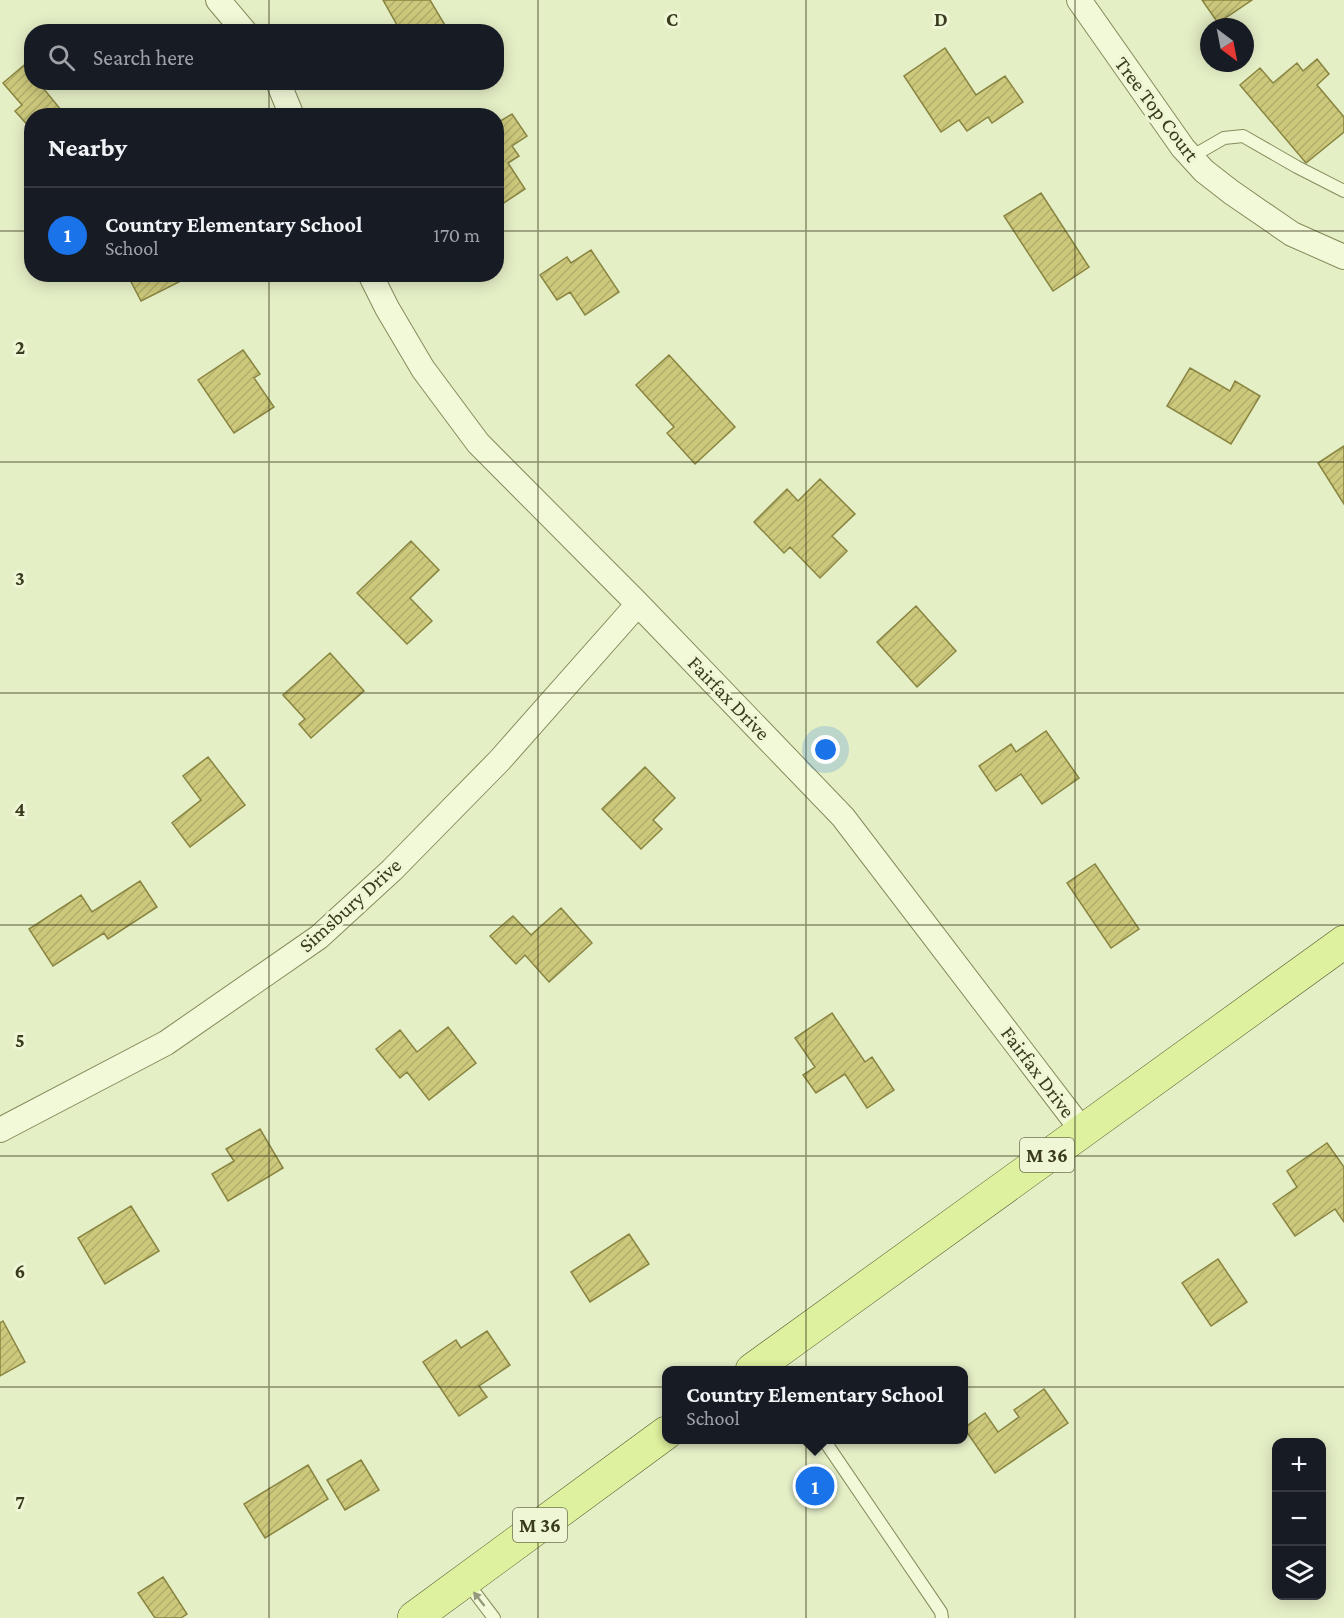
<!DOCTYPE html>
<html lang="en">
<head>
<meta charset="utf-8">
<style>
  body { margin:0; font-family:"Crimson Pro",serif; background:#20242c; color:#f1f3f6 }
  .controls { position:absolute; right:18px; bottom:18px; display:grid; overflow:hidden; border-radius:12px; box-shadow:0 3px 15px #0003 }
  .controls button { width:54px; height:54px; display:grid; place-items:center; padding:0; border:0; border-bottom:2px solid #363941; background:#171b24; color:#f1f3f6; font:30px sans-serif }
  .compass { position:absolute; left:1200px; top:18px; width:54px; height:54px; border-radius:50%; background:#171b24; box-shadow:0 3px 15px #0003; rotate:148deg }
  .you { position:absolute; left:826px; top:750px; width:21px; height:21px; margin:-15px; border:4px solid #fff; border-radius:50%; background:#1a73e8; box-shadow:0 0 0 9px #1a73e833 }
  .badge { display:grid; place-items:center; width:39px; height:39px; border-radius:50%; background:#1a73e8; color:#fff; font-size:20px; font-weight:700 }
  .pin { position:absolute; translate:-50% -50%; border:3px solid #fff; box-shadow:0 2px 6px #0006 }
  .popup { position:absolute; left:662px; top:1366px; width:306px; height:78px; box-sizing:border-box; display:grid; place-content:center; border-radius:12px; background:#171b24; filter:drop-shadow(0 2px 4px #0005); font-size:20px; white-space:nowrap; color:#9ea1a6 }
  .popup b { font-size:22px; color:#f1f3f6 }
  .popup::after { content:''; position:absolute; left:50%; top:100%; margin-left:-12px; border:12px solid transparent; border-top-color:#171b24 }
  .list { margin:0; padding:0; list-style:none }
  h2 { display:flex; justify-content:space-between; align-items:center; height:78px; margin:0; padding:0 24px; font-size:26px }
  h2 small { font-size:20px; font-weight:400; color:#9ea1a6 }
  .list li { display:grid; grid-template-columns:39px 1fr auto; gap:18px; align-items:center; box-sizing:border-box; height:96px; padding:0 24px; border-top:2px solid #363941 }
  .list b { display:block; font-size:22px; white-space:nowrap }
  .list p { margin:0; font-size:20px; white-space:nowrap; color:#9ea1a6 }
  .list em { font-size:20px; font-style:normal; color:#9ea1a6 }
  .icon { flex:none; width:33px; height:33px; fill:none; stroke:currentColor; stroke-width:2; stroke-linecap:round; stroke-linejoin:round }
  .map { position:relative; flex:none; width:1344px; height:1618px; overflow:hidden }
  .search { position:absolute; background:#171b24; box-shadow:0 3px 15px #0003; left:24px; top:24px; width:480px; height:66px; display:flex; align-items:center; gap:15px; box-sizing:border-box; padding:0 21px; border-radius:24px; color:#9ea1a6; font-size:22px }
  .panel { position:absolute; background:#171b24; box-shadow:0 3px 15px #0003; left:24px; top:108px; width:480px; height:174px; border-radius:24px }
  .map>svg:first-child { display:block }
  .building { fill:url(#building-hatch); stroke:#898541; stroke-width:1.5 }
  .lines { fill:none; stroke-linecap:round; stroke-linejoin:round }
  .lane-casing { stroke:#878a5b; stroke-width:14 }
  .street-casing { stroke:#878a5b; stroke-width:26 }
  .primary-casing { stroke:#58582f; stroke-width:34 }
  .lane { stroke:#f1f9d9; stroke-width:12 }
  .street { stroke:#f1f9d9; stroke-width:24 }
  .primary { stroke:#def19e; stroke-width:33 }
  .oneway { fill:#969a7c }
  .grid { fill:none; stroke:#3a3a1f; stroke-width:1.5; stroke-opacity:0.55 }
  .labels { text-anchor:middle; dominant-baseline:central; stroke-width:6; stroke-linejoin:round; paint-order:stroke }
  .shield { fill:#eef6d6; stroke:#707256; stroke-width:1.5 }
  .shield-label { font-size:20px; font-weight:bold; fill:#3a3a1f }
  .street-label { font-size:21px; fill:#3a3a1f; stroke:#eef6d6 }
  .grid-label { font-size:20px; text-anchor:middle; font-weight:bold; fill:#3a3a1f; stroke:#eef6d6; stroke-width:6; stroke-linejoin:round; paint-order:stroke }
</style>
</head>
<body>
<div class="map">
<svg width="1344" height="1618" viewBox="0 0 1344 1618">
  <defs>
    <pattern id="building-hatch" width="6" height="6" patternUnits="userSpaceOnUse" patternTransform="scale(1.5)"><rect width="6" height="6" fill="#cdc97c"/><path d="M-1 1l2-2M0 6l6-6M5 7l2-2" fill="none" stroke="#b1ad6b"/></pattern>
  </defs>
  <rect width="100%" height="100%" fill="#e5efc6"/>
  <!-- building -->
  <path class="building" d="M383,0H430L449,32H401Z
    M1202,0H1252L1218,23Z
    M945,48L976,95L1005,76L1023,102L992,123L988,117L967,131L959,120L941,132L904,76Z
    M1317,59L1329,74L1317,85L1344,117V132L1306,163L1240,85L1260,68L1273,83L1297,63L1303,71Z
    M29,61L32,64V82H47L49,84L43,88L66,116H32V130L15,111L22,105L3,83Z
    M512,114L527,136L512,146L519,156L508,163L525,189L496,208V118L499,122Z
    M1041,193L1089,267L1053,291L1004,216Z
    M591,250L619,292L585,315L570,292L557,300L540,275L567,257L571,263Z
    M127,274H178L181,281L141,301Z
    M243,350L260,374L254,378L274,407L234,433L198,380Z
    M669,355L735,427L695,464L667,433L674,427L636,385Z
    M1190,368L1230,391L1235,381L1260,396L1231,444L1167,406Z
    M1344,446V504L1318,463Z
    M820,479L855,514L832,536L847,551L820,578L790,547L784,553L754,522L787,489L798,501Z
    M411,541L439,570L410,598L432,621L407,644L357,593Z
    M916,606L956,651L917,687L877,642Z
    M330,653L364,691L311,738L299,724L305,719L283,695Z
    M1046,731L1079,778L1042,804L1021,774L996,791L979,766L1011,744L1016,752Z
    M208,757L245,805L190,847L172,823L201,800L183,776Z
    M645,767L675,798L653,820L662,829L641,849L602,809Z
    M1095,864L1139,929L1111,948L1067,883Z
    M140,881L157,907L108,939L104,933L53,966L29,929L81,895L92,912Z
    M561,908L592,943L549,982L525,955L516,964L490,936L513,916L531,935Z
    M832,1013L865,1062L872,1057L894,1090L867,1108L845,1074L816,1093L803,1075L815,1067L795,1038Z
    M448,1027L476,1063L429,1100L407,1072L400,1078L376,1049L400,1030L417,1052Z
    M260,1129L283,1168L228,1201L212,1174L234,1161L226,1149Z
    M1327,1143L1344,1167V1222L1335,1209L1295,1236L1273,1204L1297,1187L1287,1171Z
    M131,1206L159,1251L105,1284L78,1238Z
    M629,1234L649,1264L590,1302L571,1272Z
    M1218,1259L1247,1302L1211,1326L1182,1283Z
    M3,1321L25,1362L0,1376V1323Z
    M487,1331L510,1365L479,1386L487,1397L459,1416L423,1362L456,1340L461,1348Z
    M1044,1389L1068,1423L995,1473L964,1428L985,1413L998,1432L1019,1417L1014,1410Z
    M361,1460L379,1490L345,1510L327,1480Z
    M308,1465L328,1499L265,1538L244,1504Z
    M163,1577L187,1614L181,1618H155L138,1593Z"/>
  <g class="lines">
    <defs>
      <path id="lane" d="M1191,157L1224,138L1243,136L1297,167L1344,191
        M824,1440L941,1612L942,1618
        M466,1581L494,1618"/>
      <path id="street" d="M218,0L245,32
        M1079,0L1183,148L1204,171L1231,192L1292,234L1344,257
        M278,82L292,116
        M370,274L387,308L423,369L478,443L638,604L843,817L1082,1130
        M0,1130L166,1043L319,937L392,870L500,760L638,604"/>
      <path id="primary" d="M752,1370L1344,942
        M414,1618L666,1433"/>
    </defs>
    <!-- lane casing -->
    <use href="#lane" class="lane-casing"/>
    <!-- street casing -->
    <use href="#street" class="street-casing"/>
    <!-- primary casing -->
    <use href="#primary" class="primary-casing"/>
    <!-- lane -->
    <use href="#lane" class="lane"/>
    <!-- street -->
    <use href="#street" class="street"/>
    <!-- primary -->
    <use href="#primary" class="primary"/>
  </g>
  <!-- one-way arrows -->
  <defs><path id="oneway-solid" d="M-6-.8H1V-3.2L6.5 0L1 3.2V.8H-6Z" transform="scale(1.5)"/></defs>
  <use class="oneway" href="#oneway-solid" transform="translate(479 1599) rotate(-128)"/>
  <!-- grid -->
  <path class="grid" d="M269,0V32M538,0V1618M806,0V1618M1075,0V1618M269,82V116M0,231H32M496,231H1344M269,274V1618M0,462H1344M0,693H1344M0,925H1344M0,1156H1344M0,1387H1344"/>
  <g class="labels">
    <!-- shield labels -->
    <g class="shield">
      <rect x="1020" y="1138" width="54" height="34" rx="4.5"/>
      <rect x="513" y="1508" width="54" height="34" rx="4.5"/>
    </g>
    <g class="shield-label">
      <text x="1047" y="1155">M 36</text>
      <text x="540" y="1525">M 36</text>
    </g>
    <!-- street labels -->
    <g class="street-label">
      <text transform="translate(1157 109) rotate(53)">Tree Top Court</text>
      <text transform="translate(729 698) rotate(46)">Fairfax Drive</text>
      <text transform="translate(350 905) rotate(-42)">Simsbury Drive</text>
      <text transform="translate(1038 1072) rotate(53)">Fairfax Drive</text>
    </g>
  </g>
  <g class="grid-label">
    <text x="672" y="26">C</text>
    <text x="941" y="26">D</text>
    <text x="20" y="354">2</text>
    <text x="20" y="585">3</text>
    <text x="20" y="816">4</text>
    <text x="20" y="1047">5</text>
    <text x="20" y="1278">6</text>
    <text x="20" y="1509">7</text>
  </g>
</svg>
<div class="controls">
<button>+</button>
<button>−</button>
<button><svg class="icon" aria-label="layers" viewBox="0 0 24 24"><path d="M12 4l9 5-9 5-9-5zM3 14l9 5 9-5"/></svg></button>
</div>
<svg class="compass" viewBox="-18 -18 36 36"><path d="M0-13l5 13h-10z" fill="#e53935"/><path d="M0 13l5-13h-10z" fill="#9ea1a6"/></svg>
<div class="you"></div>
<div class="pin badge" style="left:815px;top:1486px">1</div>
<div class="popup"><b>Country Elementary School</b>School</div>
<div class="search"><svg class="icon" aria-label="search" viewBox="0 0 24 24"><circle cx="10" cy="10" r="6"/><path d="M15 15l6 6"/></svg>Search here</div>
<section class="panel">
<h2>Nearby<small></small></h2>
<ul class="list">
<li><span class="badge">1</span><div><b>Country Elementary School</b><p>School</p></div><em>170 m</em></li>
</ul>
</section>
</div>
</body>
</html>
